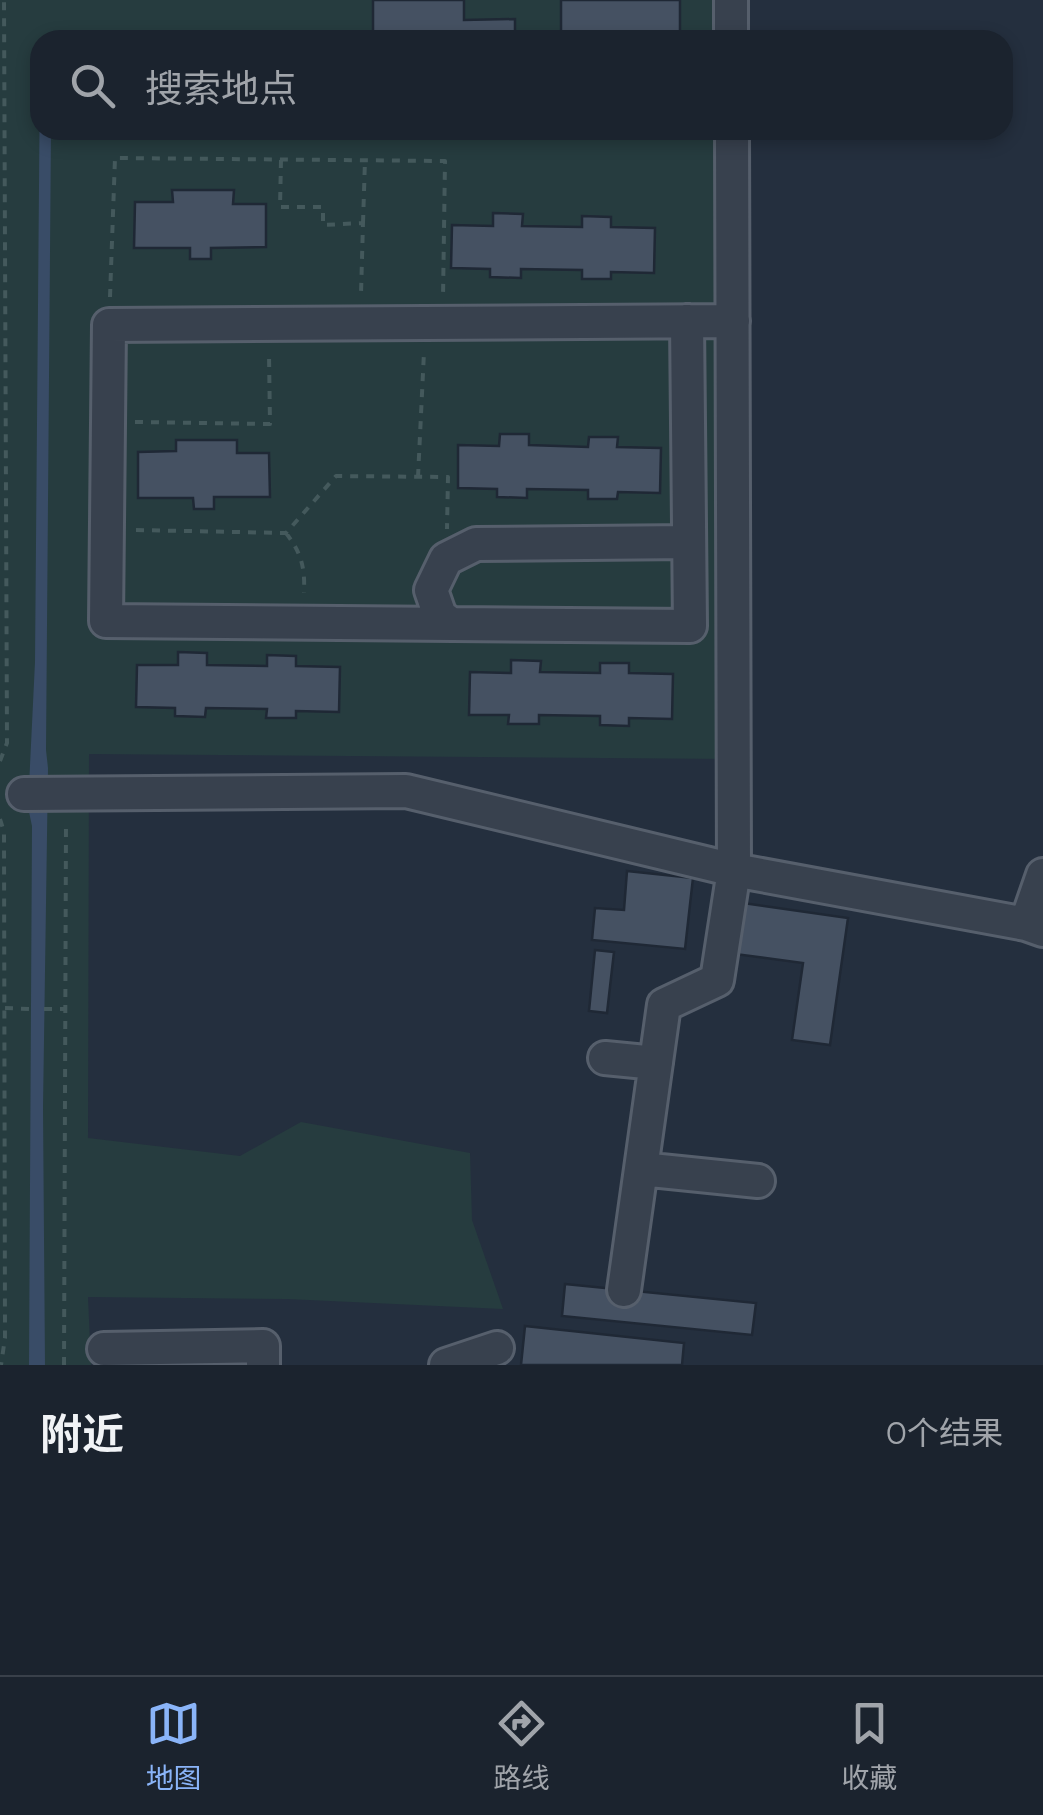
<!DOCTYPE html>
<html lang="zh">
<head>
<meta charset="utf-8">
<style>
  body { margin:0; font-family:Montserrat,"Noto Sans SC",sans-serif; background:#242b36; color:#f1f3f6 }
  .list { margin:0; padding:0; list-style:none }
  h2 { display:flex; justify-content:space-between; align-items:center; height:130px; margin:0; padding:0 40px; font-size:42px }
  h2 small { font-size:32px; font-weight:400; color:#a0a4aa }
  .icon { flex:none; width:55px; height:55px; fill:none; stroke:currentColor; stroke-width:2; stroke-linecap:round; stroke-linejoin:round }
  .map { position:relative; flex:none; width:1043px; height:1365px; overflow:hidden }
  .search { position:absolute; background:#1b232e; box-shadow:0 5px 15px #0003; left:30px; right:30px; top:30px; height:110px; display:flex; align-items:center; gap:25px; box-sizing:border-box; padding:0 35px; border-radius:30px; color:#a0a4aa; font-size:38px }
  .sheet { height:310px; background:#1b232e }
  nav { display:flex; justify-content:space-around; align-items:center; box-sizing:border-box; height:140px; border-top:2px solid #39404a; background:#1b232e; font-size:28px; color:#a0a4aa }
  nav a { display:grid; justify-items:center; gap:5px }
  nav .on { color:#8ab4f8 }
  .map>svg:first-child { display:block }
  .green { fill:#263c3f }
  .water { fill:#394c67 }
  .building { fill:#455162; stroke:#1f2835; stroke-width:2.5 }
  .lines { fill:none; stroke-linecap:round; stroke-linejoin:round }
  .minor-casing { stroke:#565f6c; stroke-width:38 }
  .path { stroke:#44595c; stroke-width:4; stroke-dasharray:8 8; stroke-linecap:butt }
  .minor { stroke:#38414e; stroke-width:32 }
</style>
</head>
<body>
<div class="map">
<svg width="1043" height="1365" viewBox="0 0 1043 1365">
  <rect width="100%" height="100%" fill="#242f3e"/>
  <!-- green -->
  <path class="green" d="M0,0H731V40H40V130H732L733,759L89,754L88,1138L240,1156L301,1122L470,1153L472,1220L503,1309L287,1299L88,1297L91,1365H0Z"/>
  <!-- water -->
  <path class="water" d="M40,66V130H51L46,750L48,768L43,1108L45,1365H29L32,826L28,807L35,662Z"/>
  <!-- building -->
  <path class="building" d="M373,0H464V20L515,19V40H373Z
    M561,0H680V35H671V40H585V33H561Z
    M172,190H234L233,204H266V247L211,248V259H190V248H134L135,202H173Z
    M493,213L523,214L522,226L582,227V216L611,217V227L655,228L654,273L611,272V279H582V270L521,269V278L490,277V269L451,268L452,225L493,226Z
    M500,434H529V445L588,447L589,437H618L617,447L661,448L660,493L618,492L617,499H588V490L527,489V498L497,497V489L458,488V445L499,446Z
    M176,440H237V453H269L270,497H214V509H194L193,498H138V452L176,451Z
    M178,652L207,653V665L267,666V655L296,656V666L340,667L339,712L296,711V718H266L267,709L206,708L205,717L175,716V708L136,707L137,665H178Z
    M511,660L541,661L540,672L600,673V663H629V673L673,674L672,719L629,718V726L600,725V716L539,715V724H508L509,715H469L470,672L511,673Z
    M627,871L693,878L685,949L592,940L595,908L624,910Z
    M743,903L848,918L830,1045L792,1040L803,963L735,954Z
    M595,950L614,952L607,1013L589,1011Z
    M565,1284L756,1303L752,1335L562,1316Z
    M525,1326L684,1343L682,1365H521Z"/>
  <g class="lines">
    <defs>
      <path id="minor" d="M731,0V40
        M687,321L690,626L106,621L109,325L733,321
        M451,624L440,616L431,590L446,559L476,544L689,542
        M24,794L406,791L734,870L732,130
        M1026,924L1043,875
        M605,1058L656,1063
        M641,1169L758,1181
        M624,1290L664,1005L717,980L734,870L1026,924L1043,930
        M104,1349L263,1346V1365
        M446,1365L497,1348"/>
    </defs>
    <!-- minor casing -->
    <use href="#minor" class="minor-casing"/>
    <!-- path -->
    <path class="path" d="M281,160L280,207H323V225L363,223L361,294
      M363,223L365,160
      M110,297L115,158L445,161L443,298
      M135,422L270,424L269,354
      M418,477L424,352
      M136,530L286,533L336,476L448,477L447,529
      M286,533C302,554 305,568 304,593
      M0,761L7,743L4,0
      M0,819L4,832L5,1338L1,1365
      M5,1008L30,1009
      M44,1009H64
      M64,1365L66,822"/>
    <!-- minor -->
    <use href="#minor" class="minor"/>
  </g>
</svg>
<div class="search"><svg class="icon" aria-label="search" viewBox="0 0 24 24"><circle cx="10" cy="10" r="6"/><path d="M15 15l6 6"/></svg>搜索地点</div>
</div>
<section class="sheet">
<h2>附近<small>0个结果</small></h2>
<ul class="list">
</ul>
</section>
<nav>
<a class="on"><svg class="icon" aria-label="map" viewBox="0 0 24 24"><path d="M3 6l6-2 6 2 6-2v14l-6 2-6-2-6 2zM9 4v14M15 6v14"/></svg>地图</a>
<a><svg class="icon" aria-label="directions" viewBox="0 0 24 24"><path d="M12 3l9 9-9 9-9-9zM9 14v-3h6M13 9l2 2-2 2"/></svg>路线</a>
<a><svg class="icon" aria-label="saved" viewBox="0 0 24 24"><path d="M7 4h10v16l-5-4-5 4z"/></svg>收藏</a>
</nav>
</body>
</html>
